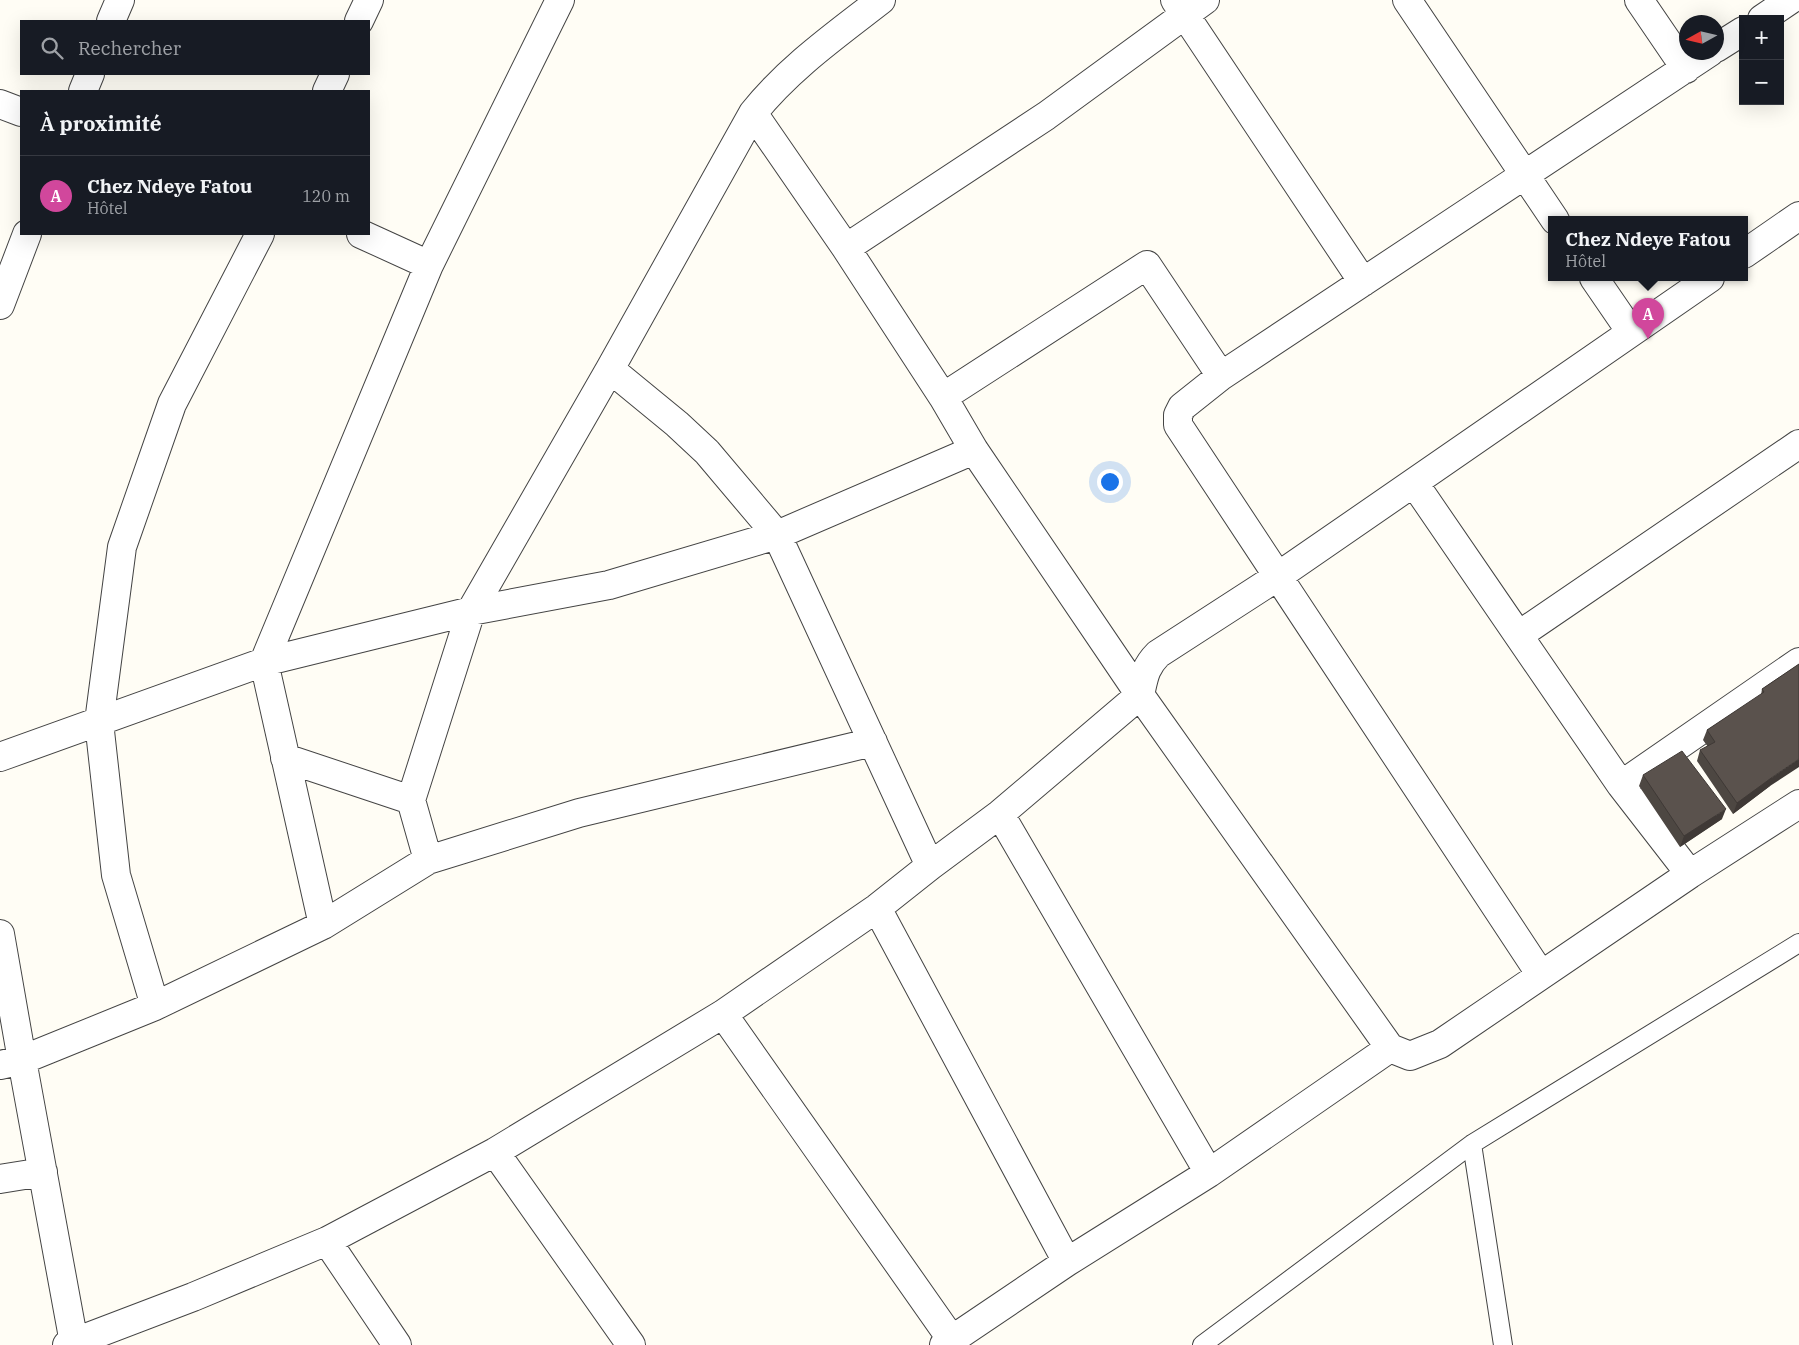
<!DOCTYPE html>
<html lang="fr">
<head>
<meta charset="utf-8">
<style>
  body { margin:0; font-family:"IBM Plex Serif",serif; background:#20242c; color:#f1f3f6 }
  .controls { position:absolute; right:15px; top:15px; display:grid; overflow:hidden; border-radius:0px; box-shadow:0 5px 20px #0002 }
  .controls button { width:45px; height:45px; display:grid; place-items:center; padding:0; border:0; border-bottom:1px solid #363941; background:#171b24; color:#f1f3f6; font:25px sans-serif }
  .compass { position:absolute; left:1679px; top:15px; width:45px; height:45px; border-radius:50%; background:#171b24; box-shadow:0 5px 20px #0002; rotate:262deg }
  .you { position:absolute; left:1109px; top:481px; width:18px; height:18px; margin:-12px; border:4px solid #fff; border-radius:50%; background:#1a73e8; box-shadow:0 0 0 8px #1a73e833 }
  .badge { display:grid; place-items:center; width:32px; height:32px; border-radius:50%; background:#ea580c; color:#fff; font-size:16px; font-weight:700 }
  .pin { position:absolute; translate:-50% -41px; filter:drop-shadow(0 1px 2px #0008) }
  .pin::after { content:''; position:absolute; top:26px; width:18px; height:15px; background:inherit; clip-path:polygon(0 0,100% 0,50% 100%) }
  .popup { position:absolute; left:1548px; top:216px; width:200px; height:65px; box-sizing:border-box; display:grid; place-content:center; border-radius:0px; background:#171b24; filter:drop-shadow(0 1px 4px #0005); font-size:16px; white-space:nowrap; color:#9ea1a6 }
  .popup b { font-size:19px; color:#f1f3f6 }
  .popup::after { content:''; position:absolute; left:50%; top:100%; margin-left:-10px; border:10px solid transparent; border-top-color:#171b24 }
  .list { margin:0; padding:0; list-style:none }
  h2 { display:flex; justify-content:space-between; align-items:center; height:65px; margin:0; padding:0 20px; font-size:21px }
  h2 small { font-size:16px; font-weight:400; color:#9ea1a6 }
  .list li { display:grid; grid-template-columns:32px 1fr auto; gap:15px; align-items:center; box-sizing:border-box; height:80px; padding:0 20px; border-top:1px solid #363941 }
  .list b { display:block; font-size:19px; white-space:nowrap }
  .list p { margin:0; font-size:16px; white-space:nowrap; color:#9ea1a6 }
  .list em { font-size:16px; font-style:normal; color:#9ea1a6 }
  .icon { flex:none; width:28px; height:28px; fill:none; stroke:currentColor; stroke-width:2; stroke-linecap:round; stroke-linejoin:round }
  .map { position:relative; flex:none; width:1799px; height:1345px; overflow:hidden }
  .search { position:absolute; background:#171b24; box-shadow:0 5px 20px #0002; left:20px; top:20px; width:350px; height:55px; display:flex; align-items:center; gap:12px; box-sizing:border-box; padding:0 18px; border-radius:0px; color:#9ea1a6; font-size:19px }
  .panel { position:absolute; background:#171b24; box-shadow:0 5px 20px #0002; left:20px; top:90px; width:350px; height:145px; border-radius:0px }
  .map>svg:first-child { display:block }
  .lines { fill:none; stroke-linecap:round; stroke-linejoin:round }
  .lane-casing { stroke:#444; stroke-width:20 }
  .street-casing { stroke:#444; stroke-width:30 }
  .lane { stroke:#fff; stroke-width:18 }
  .street { stroke:#fff; stroke-width:28 }
  .wall { fill:#4d4742 }
  .shaded-wall { fill:#3f3936 }
  .building { fill:#5a524d; stroke:#3f3936 }
</style>
</head>
<body>
<div class="map">
<svg width="1799" height="1345" viewBox="0 0 1799 1345">
  <rect width="100%" height="100%" fill="#fffdf5"/>
  <g class="lines">
    <defs>
      <path id="lane" d="M1472,1144L1503,1345
        M1202,1345L1472,1144L1799,943"/>
      <path id="street" d="M1175,0L1363,282
        M1407,0L1555,220
        M1639,0L1686,69
        M1762,19L1790,0
        M111,21L120,0
        M359,21L369,0
        M1716,48L1743,31
        M83,91L90,74
        M327,91L335,74
        M0,104L21,112
        M753,113L846,248L943,397L974,450L1140,695L1390,1048
        M361,234L429,265
        M846,248L1046,116L1205,0
        M1744,254L1799,216
        M1594,278L1631,332
        M0,305L27,234
        M610,369L677,424L707,452L777,535L930,866
        M943,397L1147,265L1221,376
        M1414,483L1621,785L1690,874
        M1519,635L1799,444
        M873,742L579,813L428,860L411,800L471,611L610,369L753,113C789,68 836,35 881,0
        M0,757L264,662L471,611L609,585L777,535L974,450
        M285,758L411,800
        M1621,785L1799,662
        M1000,814L1209,1173
        M877,908L1067,1262
        M323,925L264,662L429,265L560,0
        M0,934L22,1060L74,1343L82,1345
        M1541,975L1178,425V415L1182,407L1221,376L1710,52
        M155,1006L116,875L99,722L122,547L172,404L260,234
        M723,1014L952,1340
        M0,1065L22,1060L155,1006L323,925L428,860
        M495,1152L631,1345
        M0,1179L43,1172
        M327,1241L397,1345
        M67,1345L193,1297L327,1241L495,1152L723,1014L877,908L930,866L1000,814L1140,695C1144,677 1145,667 1158,654L1277,577L1710,278
        M944,1345L1067,1262L1209,1173L1390,1048L1410,1056L1440,1044L1690,874L1799,804"/>
    </defs>
    <!-- lane casing -->
    <use href="#lane" class="lane-casing"/>
    <!-- street casing -->
    <use href="#street" class="street-casing"/>
    <!-- lane -->
    <use href="#lane" class="lane"/>
    <!-- street -->
    <use href="#street" class="street"/>
  </g>
  <!-- wall -->
  <path class="wall" d="M1799,664L1770,786L1733,814L1697,761L1700,750L1708,747L1703,740L1707,730L1761,695L1762,689Z
    M1643,775L1722,819L1680,847L1639,786Z"/>
  <!-- shaded-wall -->
  <path class="shaded-wall" d="M1799,759V767L1770,786L1733,814L1737,803L1774,776Z
    M1726,809L1722,819L1680,847L1684,836Z"/>
  <!-- building -->
  <path class="building" d="M1799,664V759L1774,776L1737,803L1700,750L1715,742L1707,730L1764,692L1762,689Z
    M1682,751L1726,809L1684,836L1643,775Z"/>
</svg>
<div class="controls">
<button>+</button>
<button>−</button>
</div>
<svg class="compass" viewBox="-18 -18 36 36"><path d="M0-13l5 13h-10z" fill="#e53935"/><path d="M0 13l5-13h-10z" fill="#9ea1a6"/></svg>
<div class="you"></div>
<div class="pin badge" style="left:1648px;top:339px;background:#d1479c">A</div>
<div class="popup"><b>Chez Ndeye Fatou</b>Hôtel</div>
<div class="search"><svg class="icon" aria-label="search" viewBox="0 0 24 24"><circle cx="10" cy="10" r="6"/><path d="M15 15l6 6"/></svg>Rechercher</div>
<section class="panel">
<h2>À proximité<small></small></h2>
<ul class="list">
<li><span class="badge" style="background:#d1479c">A</span><div><b>Chez Ndeye Fatou</b><p>Hôtel</p></div><em>120 m</em></li>
</ul>
</section>
</div>
</body>
</html>
